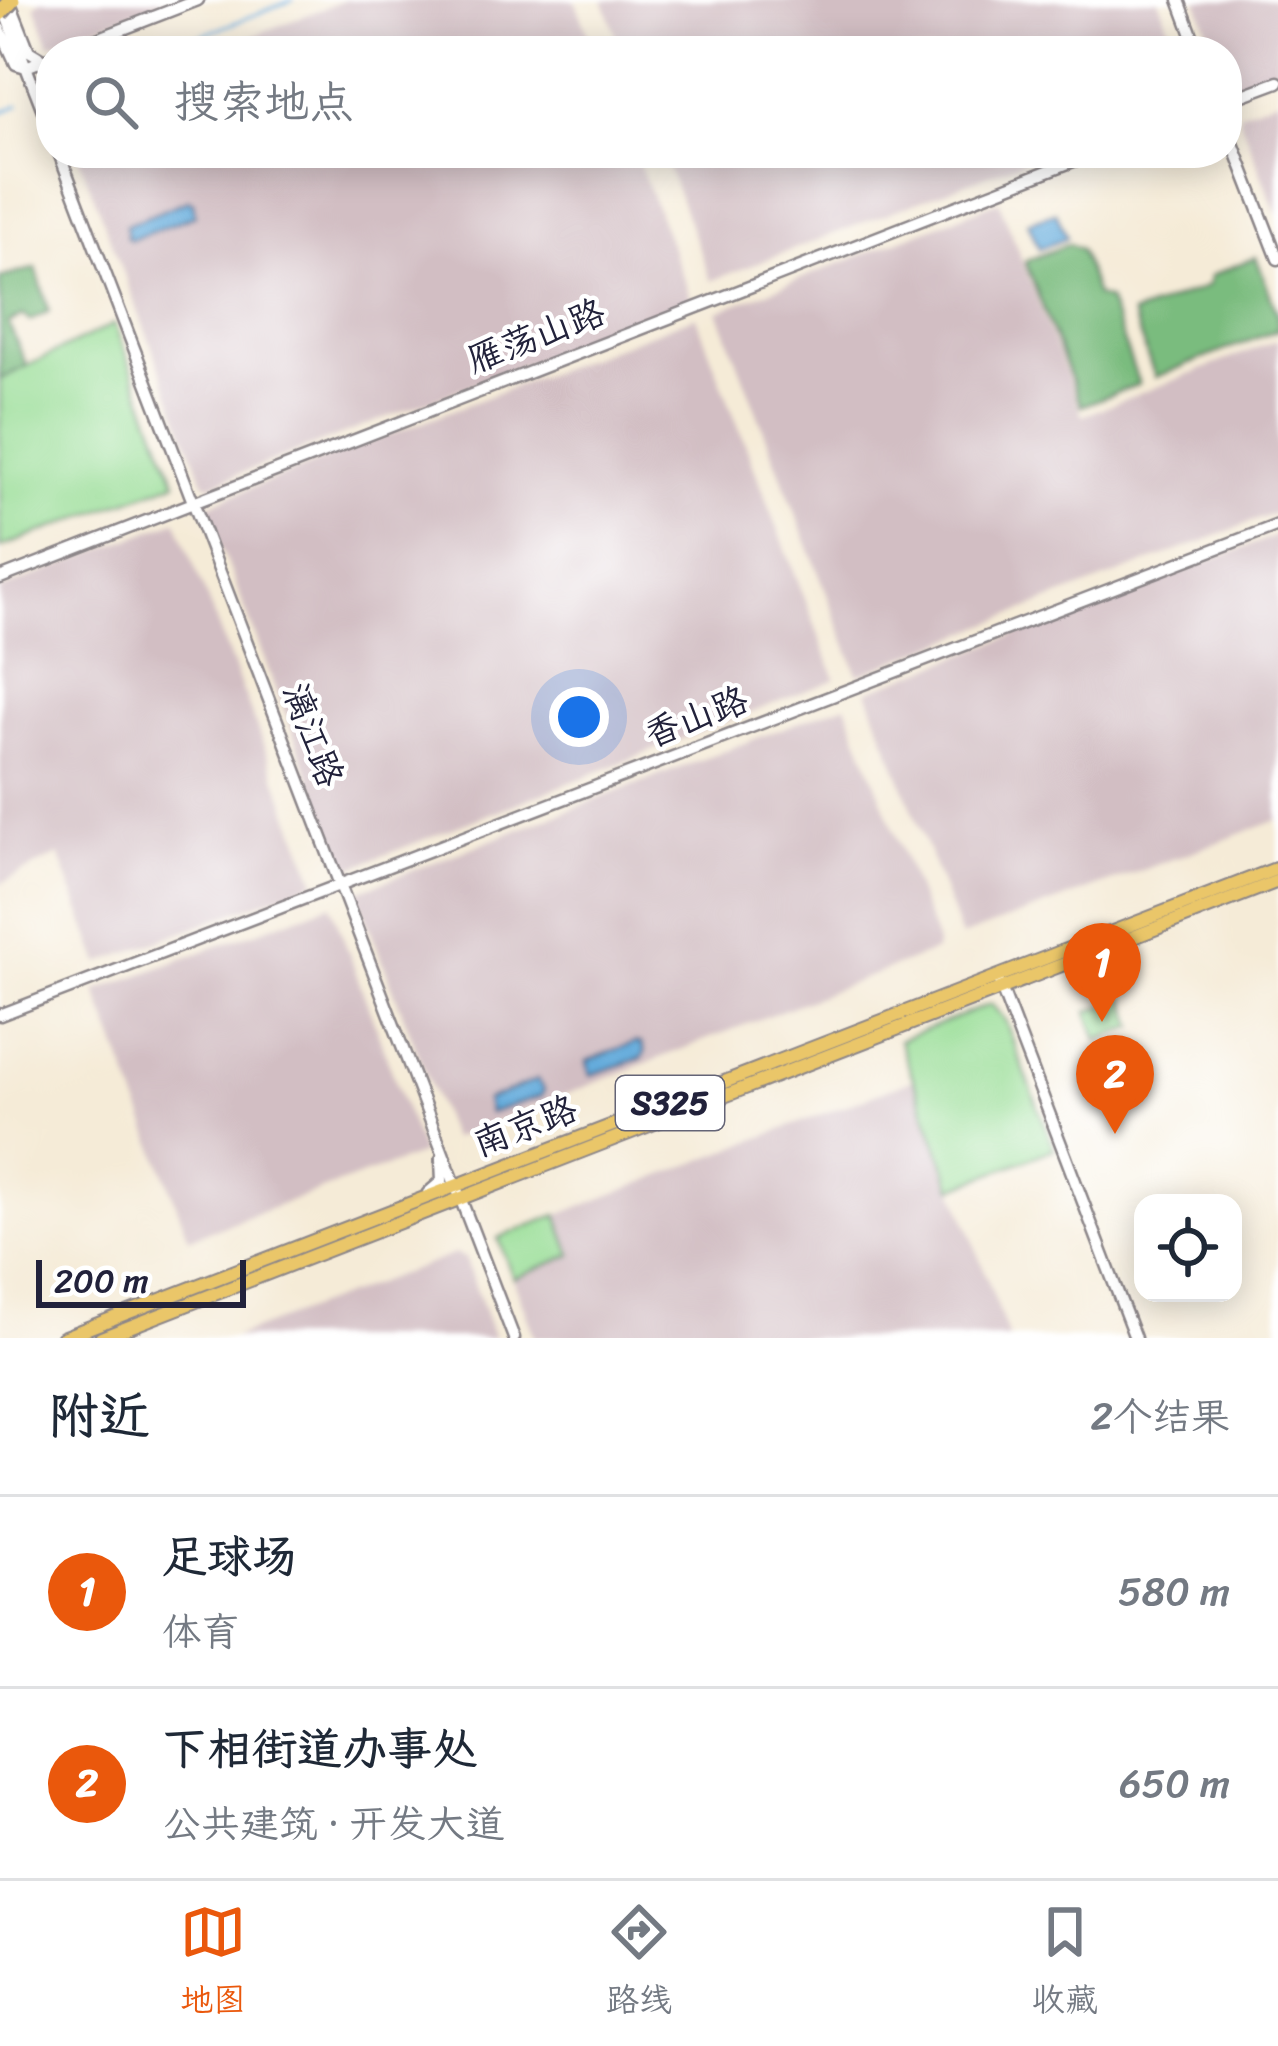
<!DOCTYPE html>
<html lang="zh">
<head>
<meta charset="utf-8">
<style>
  body { margin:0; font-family:Sriracha,"LXGW WenKai TC",sans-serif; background:#f6f6f7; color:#1f2937 }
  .controls { position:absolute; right:36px; bottom:36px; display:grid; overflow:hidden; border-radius:24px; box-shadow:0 6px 30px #0003 }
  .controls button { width:108px; height:108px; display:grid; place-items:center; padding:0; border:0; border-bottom:3px solid #e0e1e3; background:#fff; color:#1f2937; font:60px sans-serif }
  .scale { position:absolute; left:36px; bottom:30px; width:210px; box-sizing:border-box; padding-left:12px; border:6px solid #22223b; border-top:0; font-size:33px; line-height:42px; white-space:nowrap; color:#22223b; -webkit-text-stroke:9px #fff; paint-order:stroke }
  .you { position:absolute; left:579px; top:717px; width:42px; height:42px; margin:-30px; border:9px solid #fff; border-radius:50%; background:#1a73e8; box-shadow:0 0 0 18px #1a73e833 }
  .badge { display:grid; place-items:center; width:78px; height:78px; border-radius:50%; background:#ea580c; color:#fff; font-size:39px; font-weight:700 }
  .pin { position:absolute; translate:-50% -99px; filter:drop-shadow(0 3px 6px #0008) }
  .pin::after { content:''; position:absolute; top:63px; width:42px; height:36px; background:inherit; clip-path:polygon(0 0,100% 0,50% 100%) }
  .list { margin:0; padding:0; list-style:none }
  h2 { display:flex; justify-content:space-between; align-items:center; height:156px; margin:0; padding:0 48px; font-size:51px }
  h2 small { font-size:39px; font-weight:400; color:#747a83 }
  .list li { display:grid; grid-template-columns:78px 1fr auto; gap:36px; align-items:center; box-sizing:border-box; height:192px; padding:0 48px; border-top:3px solid #e0e1e3 }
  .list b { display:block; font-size:45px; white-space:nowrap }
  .list p { margin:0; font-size:39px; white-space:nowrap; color:#747a83 }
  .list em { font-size:39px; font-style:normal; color:#747a83 }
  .icon { flex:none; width:66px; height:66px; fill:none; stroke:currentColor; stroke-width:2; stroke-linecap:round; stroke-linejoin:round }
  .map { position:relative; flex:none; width:1278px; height:1338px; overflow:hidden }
  .search { position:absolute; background:#fff; box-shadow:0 6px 30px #0003; left:36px; right:36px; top:36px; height:132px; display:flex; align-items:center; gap:30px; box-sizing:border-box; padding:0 42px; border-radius:48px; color:#747a83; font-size:45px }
  .sheet { height:540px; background:#fff }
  nav { display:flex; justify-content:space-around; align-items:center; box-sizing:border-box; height:168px; border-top:3px solid #e0e1e3; background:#fff; font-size:33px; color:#747a83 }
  nav a { display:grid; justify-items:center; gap:6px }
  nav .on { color:#ea580c }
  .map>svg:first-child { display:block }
  .industrial { fill:#d2bec3 }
  .green { fill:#98dd95; stroke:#5d8068; stroke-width:3 }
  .forest { fill:#7abc7e; stroke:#4e6f5c; stroke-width:3 }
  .water { fill:#65acdc; stroke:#44678c; stroke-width:3 }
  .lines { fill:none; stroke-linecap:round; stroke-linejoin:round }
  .stream { stroke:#65acdc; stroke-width:3 }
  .minor-casing { stroke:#8c8689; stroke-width:15 }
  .major-casing { stroke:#8c8689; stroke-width:16 }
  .minor { stroke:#fff; stroke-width:10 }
  .major { stroke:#eac669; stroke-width:12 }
  .highway-bridge-casing { stroke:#8c8689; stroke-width:20; stroke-linecap:butt }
  .highway-bridge { stroke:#eac669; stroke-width:15 }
  .labels { text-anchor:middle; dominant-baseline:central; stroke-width:9; stroke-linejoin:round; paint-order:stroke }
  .shield { fill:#fff; stroke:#646476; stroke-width:3 }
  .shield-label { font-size:33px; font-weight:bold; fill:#22223b }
  .street-label { font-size:36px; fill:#22223b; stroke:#fff }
</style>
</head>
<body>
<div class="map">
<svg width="1278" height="1338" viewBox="0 0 1278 1338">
  <rect width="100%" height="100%" fill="#fff"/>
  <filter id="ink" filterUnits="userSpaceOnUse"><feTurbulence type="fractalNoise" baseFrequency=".00833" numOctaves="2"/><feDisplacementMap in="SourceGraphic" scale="24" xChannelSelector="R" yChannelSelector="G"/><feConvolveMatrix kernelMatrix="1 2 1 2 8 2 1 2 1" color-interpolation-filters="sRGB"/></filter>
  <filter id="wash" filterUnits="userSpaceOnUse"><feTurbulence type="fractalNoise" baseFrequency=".004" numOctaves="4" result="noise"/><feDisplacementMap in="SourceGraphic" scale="48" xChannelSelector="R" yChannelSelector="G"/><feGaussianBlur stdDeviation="2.7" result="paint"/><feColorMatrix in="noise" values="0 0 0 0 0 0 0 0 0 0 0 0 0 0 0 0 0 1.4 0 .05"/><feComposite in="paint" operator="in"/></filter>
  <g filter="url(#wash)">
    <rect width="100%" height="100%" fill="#f5ebd7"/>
    <!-- industrial -->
    <path class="industrial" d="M41,0H165L50,45L35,6Z
      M345,0H575L595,51H214Z
      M603,0H1159L1178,51H622Z
      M1197,0H1278V69L1230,87L1227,51H1216Z
      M1278,98V218L1239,117L1241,112Z
      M77,153H635L691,298L687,303L210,485L204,482Z
      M662,153H1045L711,281Z
      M999,201L1082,416L1278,340V512L858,675L718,311Z
      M696,316L836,679L346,870L205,506Z
      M177,520L316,881L100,963L59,855L0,884V590Z
      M1278,535V820L961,937L867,691Z
      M846,704L937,943L935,951L451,1139L356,892Z
      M331,904L422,1154L189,1238L96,991Z
      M914,1079L1009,1338H535L498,1238Z
      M455,1254L465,1258L494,1338H232Z"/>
    <!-- green -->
    <path class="green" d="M114,324L176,482L0,548V379Z
      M1125,998L1135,1026L1098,1040L1088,1012Z
      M991,1004L1005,1020L1054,1149L953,1188L899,1040Z
      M557,1215L572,1255L513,1278L498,1238Z"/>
    <!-- forest -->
    <path class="forest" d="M1069,244L1080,249L1096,296L1108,300L1139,384L1081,406L1025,261Z
      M1256,257L1278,315V330L1155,377L1132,315L1201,289L1209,284L1210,276Z
      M36,268L49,311L30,321L24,315L8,323L27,366L0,379V278Z"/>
    <!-- water -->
    <path class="water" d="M188,200L193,203L195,215L131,240L127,238L126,225Z
      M1056,212L1067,238L1039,249L1028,222Z
      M636,1042L642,1044L645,1052L642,1058L590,1075L587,1061Z
      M537,1080L544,1090L541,1096L489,1113L486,1100Z"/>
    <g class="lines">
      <!-- stream -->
      <path class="stream" d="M162,51L293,0
        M0,113L19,105"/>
    </g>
  </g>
  <g filter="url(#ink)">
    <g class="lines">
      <defs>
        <path id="minor" d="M0,0L51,131
          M9,0L29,51L44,60
          M1179,0L1198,51
          M0,29L16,64L26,67L51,57
          M66,51L198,0
          M1227,101L1278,82
          M1227,128L1278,259
          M59,153L514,1338
          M0,578L1094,153
          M999,982L1135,1338
          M0,1015L1278,525
          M428,1193L442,1181L441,1159"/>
        <path id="major" d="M62,1338L1278,868
          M101,1338L1278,881"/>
      </defs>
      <!-- minor casing -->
      <use href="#minor" class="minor-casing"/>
      <!-- major casing -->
      <use href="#major" class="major-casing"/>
      <!-- minor -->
      <use href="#minor" class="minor"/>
      <!-- major -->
      <use href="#major" class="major"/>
      <defs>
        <path id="highway-bridge" d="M0,13L12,0"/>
      </defs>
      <!-- highway-bridge casing -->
      <use href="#highway-bridge" class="highway-bridge-casing"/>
      <!-- highway-bridge -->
      <use href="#highway-bridge" class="highway-bridge"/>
    </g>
  </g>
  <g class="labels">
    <!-- shield labels -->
    <rect class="shield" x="616" y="1076" width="108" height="54" rx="9"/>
    <g class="shield-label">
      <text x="670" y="1103">S325</text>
    </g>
    <!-- street labels -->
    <g class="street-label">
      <text transform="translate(536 336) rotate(-21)">雁荡山路</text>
      <text transform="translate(696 717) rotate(-21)">香山路</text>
      <text transform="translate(313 735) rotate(69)">漓江路</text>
      <text transform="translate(525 1126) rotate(-21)">南京路</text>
    </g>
  </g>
</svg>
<div class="controls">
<button><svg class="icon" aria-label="locate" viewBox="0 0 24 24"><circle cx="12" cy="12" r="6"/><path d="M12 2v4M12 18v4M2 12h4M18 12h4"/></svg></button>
</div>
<div class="scale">200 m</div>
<div class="you"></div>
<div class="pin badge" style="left:1102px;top:1022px">1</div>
<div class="pin badge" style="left:1115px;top:1134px">2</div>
<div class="search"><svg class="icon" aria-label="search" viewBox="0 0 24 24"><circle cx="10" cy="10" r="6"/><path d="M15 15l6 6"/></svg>搜索地点</div>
</div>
<section class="sheet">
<h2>附近<small>2个结果</small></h2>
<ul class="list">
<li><span class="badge">1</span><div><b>足球场</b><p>体育</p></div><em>580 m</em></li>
<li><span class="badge">2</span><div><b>下相街道办事处</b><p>公共建筑 · 开发大道</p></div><em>650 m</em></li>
</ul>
</section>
<nav>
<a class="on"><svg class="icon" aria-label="map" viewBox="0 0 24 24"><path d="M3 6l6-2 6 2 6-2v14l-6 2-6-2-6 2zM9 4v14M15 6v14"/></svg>地图</a>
<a><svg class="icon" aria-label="directions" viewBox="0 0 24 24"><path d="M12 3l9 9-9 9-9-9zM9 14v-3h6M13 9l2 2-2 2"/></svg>路线</a>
<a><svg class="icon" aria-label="saved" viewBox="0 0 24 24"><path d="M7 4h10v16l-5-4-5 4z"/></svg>收藏</a>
</nav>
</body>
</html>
